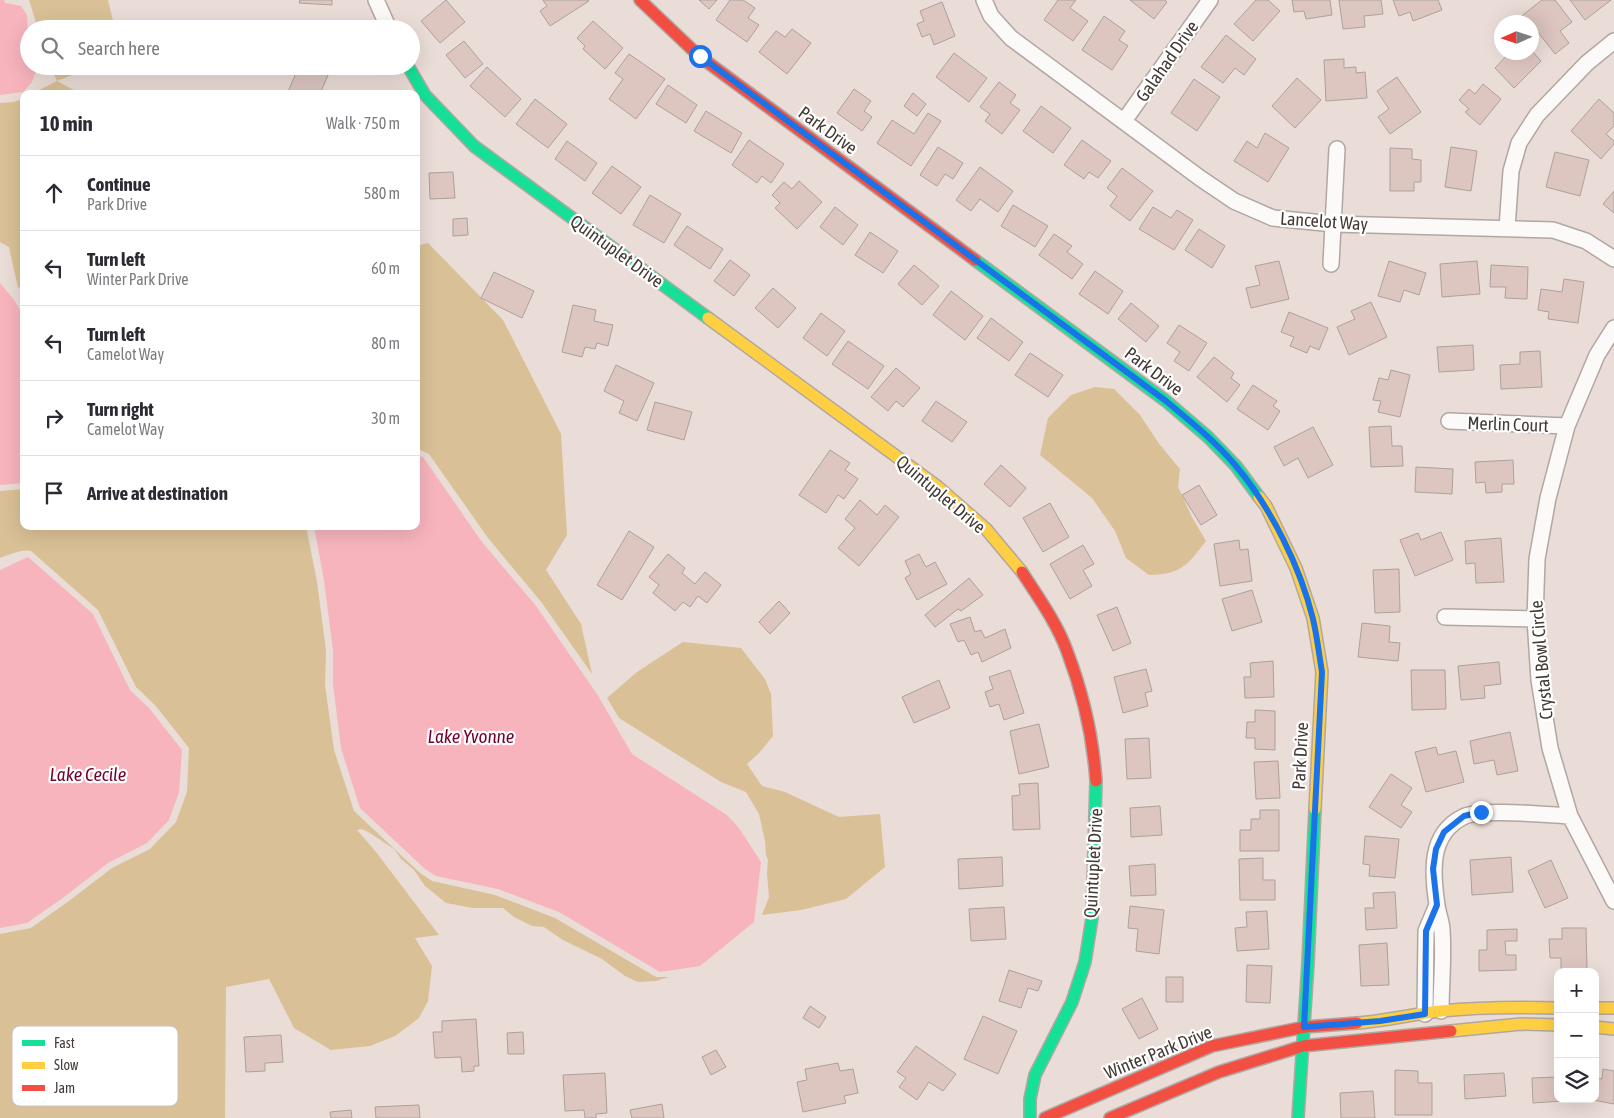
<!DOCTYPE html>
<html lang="en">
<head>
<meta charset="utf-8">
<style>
  body { margin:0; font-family:"Asap Condensed",sans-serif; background:#f2f2f3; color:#2b2b33 }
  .controls { position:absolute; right:15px; bottom:15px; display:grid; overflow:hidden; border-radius:10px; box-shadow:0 5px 20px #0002 }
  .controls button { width:45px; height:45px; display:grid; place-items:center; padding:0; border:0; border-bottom:1px solid #e1e1e2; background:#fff; color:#2b2b33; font:25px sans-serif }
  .compass { position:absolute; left:1494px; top:15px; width:45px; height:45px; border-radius:50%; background:#fff; box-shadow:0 5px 20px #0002; rotate:267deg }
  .stop { position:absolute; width:15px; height:15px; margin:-11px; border:4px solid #1a73e8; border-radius:50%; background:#fff }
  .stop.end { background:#1a73e8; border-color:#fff; box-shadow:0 1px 5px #0008 }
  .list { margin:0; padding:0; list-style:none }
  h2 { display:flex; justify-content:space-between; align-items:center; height:65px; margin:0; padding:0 20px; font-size:21px }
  h2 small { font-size:16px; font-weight:400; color:#7c7c81 }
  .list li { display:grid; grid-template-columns:32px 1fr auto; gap:15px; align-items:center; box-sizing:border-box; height:75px; padding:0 20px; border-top:1px solid #e1e1e2 }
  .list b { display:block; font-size:19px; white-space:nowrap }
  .list p { margin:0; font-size:16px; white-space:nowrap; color:#7c7c81 }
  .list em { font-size:16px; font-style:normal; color:#7c7c81 }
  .icon { flex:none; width:28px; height:28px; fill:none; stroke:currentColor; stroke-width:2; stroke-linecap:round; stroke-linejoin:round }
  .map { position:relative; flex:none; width:1614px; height:1118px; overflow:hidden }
  .search { position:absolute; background:#fff; box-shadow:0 5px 20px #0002; left:20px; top:20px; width:400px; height:55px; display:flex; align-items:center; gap:12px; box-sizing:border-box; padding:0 18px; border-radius:28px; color:#7c7c81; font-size:19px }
  .panel { position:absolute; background:#fff; box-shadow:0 5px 20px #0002; left:20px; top:90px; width:400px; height:440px; border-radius:10px }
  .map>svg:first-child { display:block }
  .green { fill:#d9c096 }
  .water { fill:#f7b4bd }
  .building { fill:#ddc5c0; stroke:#aca19e }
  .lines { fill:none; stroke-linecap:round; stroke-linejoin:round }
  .street-casing { stroke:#b1a7a2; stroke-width:18 }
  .fast-casing { stroke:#b1a7a2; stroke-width:14 }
  .slow-casing { stroke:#b1a7a2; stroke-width:14 }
  .jam-casing { stroke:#b1a7a2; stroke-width:14 }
  .street { stroke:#fcfaf9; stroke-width:15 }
  .fast { stroke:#16e098; stroke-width:11 }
  .slow { stroke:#ffcf43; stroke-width:11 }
  .jam { stroke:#f24e42; stroke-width:11 }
  .route { stroke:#1a73e8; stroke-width:6 }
  .labels { text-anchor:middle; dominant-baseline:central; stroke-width:4.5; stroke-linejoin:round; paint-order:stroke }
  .street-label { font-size:18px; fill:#433935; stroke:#fff }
  .water-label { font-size:19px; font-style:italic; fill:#71042c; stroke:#fff }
  .key { fill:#fff; stroke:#c7c4c2; stroke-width:1 }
  .key-label { font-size:14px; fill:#433935 }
</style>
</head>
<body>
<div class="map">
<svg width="1614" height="1118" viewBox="0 0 1614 1118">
  <rect width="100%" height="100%" fill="#eadcd6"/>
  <!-- green -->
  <path class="green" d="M29,0H108L115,29H38Z
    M50,66H95L57,81L81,94H31L57,81Z
    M24,98V285L18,288L9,247L0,242V103L14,102Z
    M428,243L503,320L561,434L567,535L546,570L581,624L592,674L542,603L488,538L429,454L416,448V246Z
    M1095,387L1114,389L1140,415L1160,445L1180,469L1178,487L1192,517L1206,541C1187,566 1181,574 1149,575L1126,558L1115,531L1092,498L1040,455L1048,418L1071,395Z
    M24,489V526H307V531L317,582L326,650L325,685L334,750L354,811L420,873L432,881L495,895L555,918L656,977H669L656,981L638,982L625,976L602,959L563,940L544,927L532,926L514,917L503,908H473L446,903L425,886L414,870L401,859L394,849L370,833L362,829L357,830L376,852L439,935L415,938L432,966L428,1001L419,1018L395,1036L370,1046L331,1050L294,1028L269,979L226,987L225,1118H0V934L31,928L69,901L112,868L150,849L176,822L187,792L189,748L155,705L136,687L98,610L31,551C21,549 9,555 0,558V491Z
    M683,642L741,648L765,679L771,694L773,736L760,752L747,764L762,786L785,792L839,817L880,814L885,867L846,899L801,910L762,915L769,897L767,873L768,860L766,855L765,841L759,814L746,792L721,782L619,718L607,698L637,672Z"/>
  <!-- water -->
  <path class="water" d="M0,0H4L5,3L21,6L27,15L29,66H38L32,82L23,92L0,95Z
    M0,283L14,300L24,316V483L0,485Z
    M416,455L423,457L482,542L536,606L597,694L632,754L727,815L739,828L761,862L754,922L700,966L660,972L559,912L498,889L436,876L425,869L360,808L341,748L333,684V650L324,581L314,526H416Z
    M28,557L93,614L130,690L149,708L182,750L179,792L169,820L147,843L108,863L64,897L27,923L0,928V570Z"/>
  <!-- building -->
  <path class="building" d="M300,0H332V5L299,3Z
    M446,0L465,22L440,43L421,21Z
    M543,0H588L589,1L550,26L540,11L547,6Z
    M699,0H717L709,9Z
    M730,0H743L755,8L748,18L759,25L747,42L716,20Z
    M1058,0H1076L1070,8L1088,21L1073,41L1044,20Z
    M1130,0H1165L1167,2L1154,19Z
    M1256,0H1268L1280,11L1253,41L1234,24Z
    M1292,0H1330L1332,15L1306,19L1304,11L1294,12Z
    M1339,0H1381L1383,14L1364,16L1365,27L1343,29Z
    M1393,0H1438L1442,10L1413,21L1410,12L1399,16Z
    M1542,0H1555L1572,22L1560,31L1569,43L1555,54L1534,27L1532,29V22H1514Z
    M1570,0H1611L1585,20Z
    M942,2L955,36L934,45L930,34L922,37L917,24L924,21L920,11Z
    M1104,16L1125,31L1119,40L1128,46L1112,70L1082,50Z
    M593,21L623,48L605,69L583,49L585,46L577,38Z
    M792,29L811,43L787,74L759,52L776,31L785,37Z
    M1226,35L1256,59L1244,75L1235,68L1223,83L1201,67Z
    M464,41L483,64L465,78L446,55Z
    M1532,51L1541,61L1514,88L1495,68L1510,52Z
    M954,53L987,78L969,102L936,77Z
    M629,54L665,79L636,119L609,99L623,79L615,73Z
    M1344,59V68L1356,67V73L1365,72L1367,98L1326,101L1324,60Z
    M299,66H310L328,75L320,94H287Z
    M487,67L521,99L505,117L470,86Z
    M1397,77L1421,112L1390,134L1378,117L1389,109L1377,91Z
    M1297,78L1321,100L1295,128L1272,106Z
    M1194,79L1220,97L1197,131L1171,113Z
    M999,82L1016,95L1010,103L1020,110L1002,134L985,121L990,114L980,107Z
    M1483,84L1501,99L1480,125L1465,112L1469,109L1459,100L1469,89L1475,94Z
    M668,85L697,105L686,123L656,104Z
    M854,89L871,101L864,111L872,117L862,131L837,113Z
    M913,93L926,104L917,116L904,106Z
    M535,99L567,124L548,148L516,124Z
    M1599,99L1614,113V126L1606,134L1614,141V144L1601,159L1571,131Z
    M1041,106L1071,128L1053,153L1023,131Z
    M706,111L742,133L731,153L694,131Z
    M928,113L941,121L911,166L877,143L892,120L914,134Z
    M1265,133L1289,148L1268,182L1234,161L1247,141L1257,148Z
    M749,140L784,164L771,183L762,176L757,183L732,165Z
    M1082,140L1111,161L1098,178L1089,172L1084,179L1064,165Z
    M567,141L597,163L585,181L555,159Z
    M938,147L963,163L953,179L945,174L937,186L920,175Z
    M1451,147L1477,151L1471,191L1445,187Z
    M1390,148L1412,149V159L1421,160V182H1414V191H1390Z
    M1555,152L1589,160L1580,196L1546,187Z
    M612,166L641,187L621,214L592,193Z
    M980,167L1013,191L998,212L980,199L971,211L956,200Z
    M1122,168L1153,191L1130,221L1110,206L1117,196L1107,188Z
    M453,172L455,198L430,199L429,173Z
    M799,181L822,202L797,229L775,208L780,203L772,195L784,182L792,189Z
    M1614,191V213L1603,204Z
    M650,195L681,214L664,243L633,225Z
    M1013,205L1048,226L1035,247L1001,226Z
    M835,207L858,225L843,245L820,227Z
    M1153,207L1171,218L1177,210L1193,220L1174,250L1139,229Z
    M467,218L468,235L453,236V219Z
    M687,226L723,249L710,269L674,245Z
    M1199,229L1225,246L1212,268L1185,250Z
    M870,232L898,251L883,273L855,255Z
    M1054,234L1072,246L1067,252L1083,264L1072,279L1039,255Z
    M730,260L750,275L734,296L714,281Z
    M1279,261L1289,299L1251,308L1246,288L1260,285L1255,266Z
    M1389,261L1426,273L1419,295L1404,290L1400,302L1378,296Z
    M1477,261L1480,294L1442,297L1440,264Z
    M914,265L939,286L922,305L898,284Z
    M1491,265L1528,267L1527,299L1505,298L1506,287H1490Z
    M1095,271L1123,291L1108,314L1079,294Z
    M494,272L534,291L522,318L481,298Z
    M1564,279L1584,282L1578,323L1548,319L1549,312L1538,310L1541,289L1562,292Z
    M773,288L796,308L778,328L755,308Z
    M951,291L983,316L965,340L933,315Z
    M1371,302L1387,337L1349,355L1337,327L1355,319L1351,311Z
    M1131,303L1159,326L1146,342L1118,319Z
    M573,305L596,310L594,321L613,325L608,346L597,343L595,349L585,347L582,357L562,352Z
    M1289,312L1328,328L1319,350L1310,346L1307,353L1290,346L1294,337L1281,332Z
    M821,313L845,331L827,356L803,338Z
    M991,318L1023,342L1009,361L977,338Z
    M1179,325L1207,343L1189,371L1174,361L1180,352L1167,343Z
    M848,341L884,366L868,389L832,364Z
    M1473,345L1474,370L1439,372L1437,347Z
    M1540,351L1542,387L1501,389L1500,365L1520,364V352Z
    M1030,353L1063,375L1048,397L1015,375Z
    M1214,357L1234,373L1231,378L1240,385L1227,402L1197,377Z
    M616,365L654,383L637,421L619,413L624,401L604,391Z
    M896,368L920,388L903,407L896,401L888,411L871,397Z
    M1391,370L1410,375L1400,417L1378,412L1381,401L1373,400L1379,378L1388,380Z
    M1253,385L1277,401L1273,406L1280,411L1268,430L1237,409Z
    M936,401L967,422L952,442L922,421Z
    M655,402L692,412L684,440L647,430Z
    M1391,426L1392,446H1402L1403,466L1371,467L1369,427Z
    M1313,427L1333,465L1308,478L1298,458L1284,466L1274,447Z
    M830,450L850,463L845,470L858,479L844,499L838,495L826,513L799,495Z
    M1513,460L1514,484H1502V492L1486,493L1485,482L1476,483L1475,462Z
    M1001,465L1026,488L1010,507L984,484Z
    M1416,467L1453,469L1452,494L1415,492Z
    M1199,485L1217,515L1201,525L1182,495Z
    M860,500L877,515L885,505L899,517L859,566L838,548L855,528L845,519Z
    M1050,503L1069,537L1043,552L1023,518Z
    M629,531L654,547L622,600L597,585Z
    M1441,532L1453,560L1415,576L1400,540L1418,533L1421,540Z
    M1501,538L1504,582L1476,583L1475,563L1466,564L1465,541Z
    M1239,540L1240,550L1248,549L1252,581L1220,586L1214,544Z
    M1083,545L1094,564L1083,570L1092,586L1070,599L1050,564Z
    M668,554L685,568L682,573L695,584L705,572L721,585L707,603L698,596L690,607L683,602L675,611L653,593L659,585L649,577Z
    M919,554L926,567L935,562L947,584L917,600L905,578L911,574L905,561Z
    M1399,569L1400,612L1375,613L1373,570Z
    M969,578L983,595L961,611L958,609L935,627L925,615Z
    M1252,590L1262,622L1232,631L1222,599Z
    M779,601L790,613L770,634L759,622Z
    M1117,607L1131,643L1113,651L1097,615Z
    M970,617L975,632L981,630L985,638L1005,629L1011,648L982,662L978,652L971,655L964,640L958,642L950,624Z
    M1362,623L1390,626L1389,642L1400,643L1398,661L1358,657Z
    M1273,661L1274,697L1245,698L1244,677H1251L1250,663Z
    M1499,662L1501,684L1484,686L1485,698L1461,700L1458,666Z
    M1146,669L1152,691L1145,693L1148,706L1123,713L1114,677Z
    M1010,670L1024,713L1004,720L999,704L990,707L985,692L993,689L989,677Z
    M1411,670H1445L1446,709L1412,710Z
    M939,680L950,708L914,723L902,697Z
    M1255,710L1275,711V750L1255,749V738H1246L1247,722H1255Z
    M1039,724L1049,767L1019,774L1010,731Z
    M1510,732L1518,771L1497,775L1494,760L1474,764L1470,741Z
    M1149,738L1151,778L1127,779L1125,739Z
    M1436,747L1438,755L1456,751L1464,782L1426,792L1415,752Z
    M1278,761L1280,798L1256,799L1254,762Z
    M1391,774L1412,788L1401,805L1412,812L1401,828L1369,807Z
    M1038,783L1040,829L1013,830L1012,796L1020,795L1019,784Z
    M1160,806L1162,835L1131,837L1130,808Z
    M1260,810H1279V851H1240V830H1251V819H1260Z
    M1365,836L1399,839L1395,878L1369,876L1370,865L1363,864Z
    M1002,857L1003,886L959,889L958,859Z
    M1511,857L1513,892L1472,895L1470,860Z
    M1263,858V880H1275V900H1240L1239,859Z
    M1551,860L1568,898L1545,908L1528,871Z
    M1155,864L1156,895L1131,896L1129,866Z
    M1395,892L1397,928L1366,930L1365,908H1374L1373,893Z
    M1130,906L1164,910L1159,954L1136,951L1138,929L1128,928Z
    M1004,907L1006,939L971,941L969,909Z
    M1267,911L1269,949L1237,951L1235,928L1247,927L1246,912Z
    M1562,928H1586L1587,969L1561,970V958H1550L1549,939H1562Z
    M1517,929V941H1505L1506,955H1516V970L1479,971V950H1487V930Z
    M1387,943L1389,985L1361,986L1359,945Z
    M1247,965L1272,966L1270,1003L1246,1002Z
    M1009,970L1042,981L1038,991L1028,988L1021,1008L999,1001Z
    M1166,977H1183V1002H1166Z
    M1142,998L1158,1029L1139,1039L1122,1009Z
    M810,1006L826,1017L819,1028L803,1018Z
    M983,1016L1017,1031L998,1074L964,1059Z
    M476,1019L479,1066H474V1071L462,1072L461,1057L435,1058L433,1032H442V1021Z
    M523,1032L524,1054H508L507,1033Z
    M281,1035L283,1062L265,1063V1071L246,1072L244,1037Z
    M916,1046L956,1074L943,1091L929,1082L917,1100L899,1087L906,1078L897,1072Z
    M716,1050L726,1067L711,1075L702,1057Z
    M838,1063L840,1071L853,1069L858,1093L844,1096L846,1103L803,1112L797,1082L807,1080L805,1069Z
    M1603,1069L1614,1071V1104L1588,1099H1595V1078L1602,1079Z
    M1395,1070L1418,1071V1083H1432V1115H1395Z
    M605,1073L607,1113L596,1114V1118H585L584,1110L565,1111L563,1075Z
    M1504,1073L1506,1096L1465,1099L1464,1075Z
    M1558,1077V1099L1575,1100L1533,1103L1532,1078Z
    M1373,1091L1375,1118H1341L1340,1093Z
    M662,1104L664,1118H632L630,1110Z
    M419,1105L420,1118H376L375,1107Z
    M351,1110L352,1118H331L330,1112Z"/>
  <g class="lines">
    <defs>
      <path id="street" d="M376,0L389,29
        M984,0L991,16L1011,38L1200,178L1234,201L1273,218L1334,224L1553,230L1586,241L1614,259
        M1124,121L1210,0
        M1507,228L1511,171L1519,143L1537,115L1587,63L1614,41
        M1331,264L1337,149
        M1614,328L1597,355L1567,426L1548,498L1537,559L1535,619L1539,680L1550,748L1570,816L1614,901
        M1449,421L1567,426
        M1445,617L1535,619
        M1441,1011C1441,985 1444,957 1442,931C1442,922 1438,914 1437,905C1432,872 1429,834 1463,817C1479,808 1549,815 1570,816
        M1425,1014L1426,931L1437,905"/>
      <path id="fast" d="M408,66L425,95L474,146L708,318
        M975,260L1166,401L1208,437L1236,466L1259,497
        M1030,1118V1099L1035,1075L1072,1002L1085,962L1092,918L1096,781
        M1298,1118L1308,963L1315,809"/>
      <path id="slow" d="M708,318L938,487L986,529L1022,572
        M1259,497L1266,506L1296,568L1313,618L1322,672L1315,809
        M1595,1008H1614
        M1357,1023C1385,1021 1413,1014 1441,1011C1480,1007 1519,1007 1558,1008
        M1595,1027L1614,1029
        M1451,1031L1521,1024L1558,1025"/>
      <path id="jam" d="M640,0L699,56L975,260
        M1022,572C1038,597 1057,623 1067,651C1083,693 1093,737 1096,781
        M1045,1118L1212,1046L1305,1027L1357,1023
        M1110,1118L1219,1072L1303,1046L1451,1031"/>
    </defs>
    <!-- street casing -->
    <use href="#street" class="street-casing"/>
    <!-- fast casing -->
    <use href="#fast" class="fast-casing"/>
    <!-- slow casing -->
    <use href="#slow" class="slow-casing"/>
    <!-- jam casing -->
    <use href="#jam" class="jam-casing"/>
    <!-- street -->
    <use href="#street" class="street"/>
    <!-- fast -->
    <use href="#fast" class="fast"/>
    <!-- slow -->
    <use href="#slow" class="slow"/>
    <!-- jam -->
    <use href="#jam" class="jam"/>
  </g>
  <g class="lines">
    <!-- route -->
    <path class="route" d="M700,56L1166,401C1190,421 1215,441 1236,466C1271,508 1300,566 1313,619C1317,636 1319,654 1322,672L1304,1027L1380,1021L1425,1014L1426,931L1437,905L1433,869L1436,849L1444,832L1464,816L1481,812"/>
  </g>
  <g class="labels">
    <!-- street labels -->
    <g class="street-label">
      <text transform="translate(1167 61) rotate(-55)">Galahad Drive</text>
      <text transform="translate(828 130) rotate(36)">Park Drive</text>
      <text transform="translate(1324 221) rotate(4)">Lancelot Way</text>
      <text transform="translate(617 251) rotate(36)">Quintuplet Drive</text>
      <text transform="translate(1154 371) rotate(37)">Park Drive</text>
      <text transform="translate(1508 424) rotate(2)">Merlin Court</text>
      <text transform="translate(941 494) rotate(40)">Quintuplet Drive</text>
      <text transform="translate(1541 660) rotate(-95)">Crystal Bowl Circle</text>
      <text transform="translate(1300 756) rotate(-87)">Park Drive</text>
      <text transform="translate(1093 863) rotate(-87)">Quintuplet Drive</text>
      <text transform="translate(1158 1052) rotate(-22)">Winter Park Drive</text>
    </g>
    <!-- water labels -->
    <g class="water-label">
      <text x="471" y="736">Lake Yvonne</text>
      <text x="88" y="774">Lake Cecile</text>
    </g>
  </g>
  <!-- legend -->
  <rect x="12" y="1026" width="166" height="80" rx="8" class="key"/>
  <rect x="22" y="1040" width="23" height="6" fill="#16e098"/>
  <rect x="22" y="1062" width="23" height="7" fill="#ffcf43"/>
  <rect x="22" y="1085" width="23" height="6" fill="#f24e42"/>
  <g class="key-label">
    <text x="54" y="1048">Fast</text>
    <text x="54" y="1070">Slow</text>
    <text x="54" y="1093">Jam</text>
  </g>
</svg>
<div class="controls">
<button>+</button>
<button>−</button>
<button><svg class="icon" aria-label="layers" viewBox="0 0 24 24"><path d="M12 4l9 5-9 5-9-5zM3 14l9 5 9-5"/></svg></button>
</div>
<svg class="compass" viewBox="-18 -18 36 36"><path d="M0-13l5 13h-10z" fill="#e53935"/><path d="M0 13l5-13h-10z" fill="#7c7c81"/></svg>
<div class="stop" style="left:700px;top:56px"></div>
<div class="stop end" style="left:1481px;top:812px"></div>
<div class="search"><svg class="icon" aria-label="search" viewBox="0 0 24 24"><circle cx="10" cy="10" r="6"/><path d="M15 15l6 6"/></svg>Search here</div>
<section class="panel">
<h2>10 min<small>Walk · 750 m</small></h2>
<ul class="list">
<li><svg class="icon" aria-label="ahead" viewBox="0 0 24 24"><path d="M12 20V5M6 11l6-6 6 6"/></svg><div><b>Continue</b><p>Park Drive</p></div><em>580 m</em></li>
<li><svg class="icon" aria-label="left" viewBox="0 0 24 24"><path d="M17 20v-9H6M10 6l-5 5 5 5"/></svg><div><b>Turn left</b><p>Winter Park Drive</p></div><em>60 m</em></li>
<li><svg class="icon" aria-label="left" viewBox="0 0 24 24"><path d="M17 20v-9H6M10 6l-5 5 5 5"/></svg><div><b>Turn left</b><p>Camelot Way</p></div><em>80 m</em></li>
<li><svg class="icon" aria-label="right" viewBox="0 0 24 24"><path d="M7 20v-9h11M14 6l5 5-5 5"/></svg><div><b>Turn right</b><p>Camelot Way</p></div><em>30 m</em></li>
<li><svg class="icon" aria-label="arrive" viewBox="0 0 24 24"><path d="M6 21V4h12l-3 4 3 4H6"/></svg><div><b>Arrive at destination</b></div></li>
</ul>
</section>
</div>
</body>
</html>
